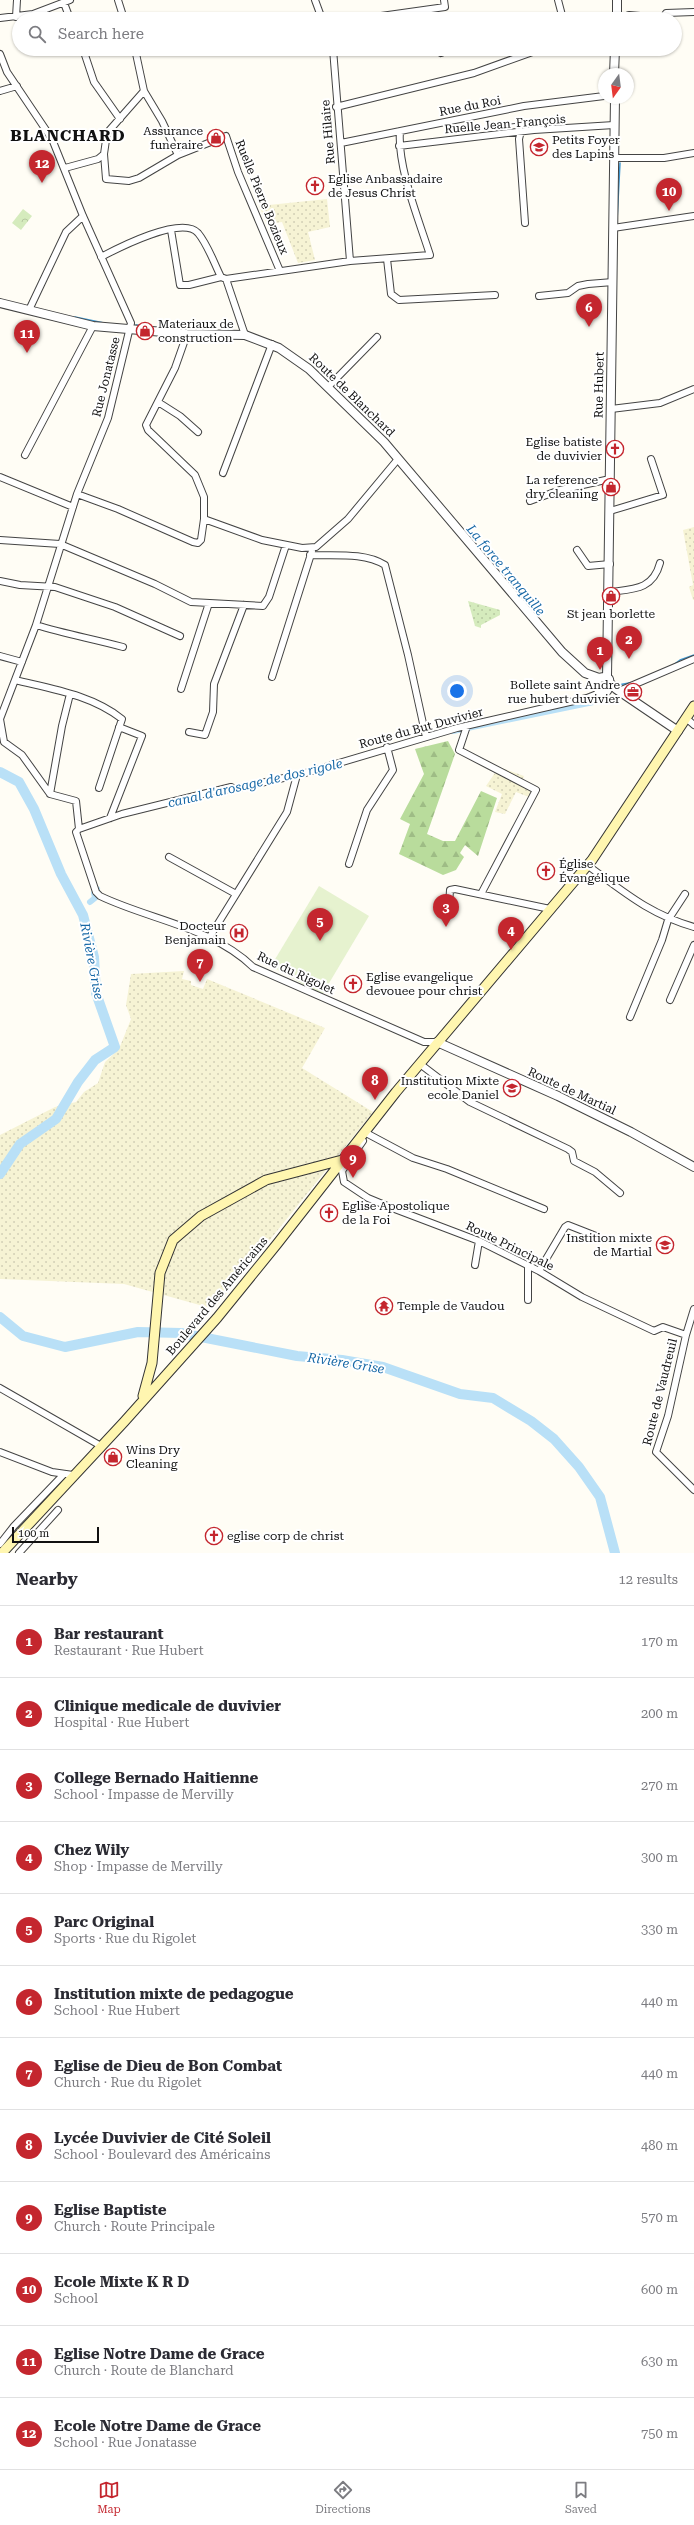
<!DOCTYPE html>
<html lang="en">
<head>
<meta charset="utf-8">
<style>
  body { margin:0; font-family:"Roboto Serif",serif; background:#f2f2f3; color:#2b2b33 }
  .compass { position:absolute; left:598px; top:68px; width:36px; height:36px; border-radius:50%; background:#fff; box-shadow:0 1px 3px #0004; rotate:194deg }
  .scale { position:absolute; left:12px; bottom:10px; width:87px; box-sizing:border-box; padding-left:4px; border:2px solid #111; border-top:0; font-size:11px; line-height:14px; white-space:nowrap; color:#111; -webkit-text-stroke:3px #fff; paint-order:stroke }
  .you { position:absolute; left:457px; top:691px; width:14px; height:14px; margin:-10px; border:3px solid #fff; border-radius:50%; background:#1a73e8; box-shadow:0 0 0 6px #1a73e833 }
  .badge { display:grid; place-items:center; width:26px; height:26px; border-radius:50%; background:#c4262e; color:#fff; font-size:13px; font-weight:700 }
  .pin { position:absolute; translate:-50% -33px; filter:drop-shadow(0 1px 2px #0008) }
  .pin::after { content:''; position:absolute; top:21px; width:14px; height:12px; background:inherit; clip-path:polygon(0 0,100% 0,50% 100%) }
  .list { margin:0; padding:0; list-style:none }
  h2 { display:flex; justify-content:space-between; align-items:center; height:52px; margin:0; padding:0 16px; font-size:17px }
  h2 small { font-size:13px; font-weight:400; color:#7c7c81 }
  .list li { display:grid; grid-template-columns:26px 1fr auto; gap:12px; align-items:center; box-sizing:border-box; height:72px; padding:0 16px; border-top:1px solid #e1e1e2 }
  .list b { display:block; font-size:15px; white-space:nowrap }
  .list p { margin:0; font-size:13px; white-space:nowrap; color:#7c7c81 }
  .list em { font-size:13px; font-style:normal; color:#7c7c81 }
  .icon { flex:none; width:22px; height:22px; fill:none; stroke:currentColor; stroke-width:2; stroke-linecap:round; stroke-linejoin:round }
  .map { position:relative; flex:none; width:694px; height:1553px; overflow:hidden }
  .search { position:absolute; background:#fff; box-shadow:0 1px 3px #0004; left:12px; right:12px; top:12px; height:44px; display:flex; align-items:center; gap:10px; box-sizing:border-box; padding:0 14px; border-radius:22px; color:#7c7c81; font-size:15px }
  .sheet { height:916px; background:#fff }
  nav { display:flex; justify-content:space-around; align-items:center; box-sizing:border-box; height:56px; border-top:1px solid #e1e1e2; background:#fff; font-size:11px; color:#7c7c81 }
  nav a { display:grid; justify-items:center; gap:2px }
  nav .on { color:#c4262e }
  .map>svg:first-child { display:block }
  .farmland { fill:url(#farmland-dots) }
  .grass { fill:url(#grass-dots) }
  .forest { fill:url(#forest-firs) }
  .park { fill:url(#park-crowns) }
  .pitch { fill:#e6f2cf }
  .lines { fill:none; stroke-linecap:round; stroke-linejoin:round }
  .stream { stroke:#3f96cf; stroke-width:1.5 }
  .canal { stroke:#b9e0f7; stroke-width:6 }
  .river { stroke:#b9e0f7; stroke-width:10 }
  .minor-casing { stroke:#444; stroke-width:8 }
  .tertiary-casing { stroke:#444; stroke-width:10 }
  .secondary-casing { stroke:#333; stroke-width:11 }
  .minor { stroke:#fff; stroke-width:6 }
  .tertiary { stroke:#fff; stroke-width:8 }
  .secondary { stroke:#fff6b0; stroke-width:9 }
  .labels { text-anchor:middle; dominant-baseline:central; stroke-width:4; stroke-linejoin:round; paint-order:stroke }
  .street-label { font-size:12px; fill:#111; stroke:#fff }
  .poi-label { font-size:12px; fill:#111; stroke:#fff; text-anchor:start }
  .water-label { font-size:13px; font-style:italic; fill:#1768a6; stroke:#fff }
  .district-label { font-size:16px; font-weight:bold; letter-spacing:1px; fill:#111; stroke:#fff }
</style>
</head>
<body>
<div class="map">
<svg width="694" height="1553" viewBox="0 0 694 1553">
  <defs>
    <pattern id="farmland-dots" width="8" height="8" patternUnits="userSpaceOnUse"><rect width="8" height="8" fill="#f6f3d4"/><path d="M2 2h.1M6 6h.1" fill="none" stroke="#d2cfb5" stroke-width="1.8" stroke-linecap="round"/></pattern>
    <pattern id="grass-dots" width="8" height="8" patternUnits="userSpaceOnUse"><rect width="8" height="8" fill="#d5ebbd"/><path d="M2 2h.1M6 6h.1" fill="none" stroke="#b6c8a1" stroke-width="1.8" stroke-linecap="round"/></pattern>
    <pattern id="forest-firs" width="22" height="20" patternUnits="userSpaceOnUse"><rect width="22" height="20" fill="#b9dc9c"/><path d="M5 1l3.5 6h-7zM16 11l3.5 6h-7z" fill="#9ebc85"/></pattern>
    <pattern id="park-crowns" width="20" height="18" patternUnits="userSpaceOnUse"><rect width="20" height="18" fill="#d5ebbd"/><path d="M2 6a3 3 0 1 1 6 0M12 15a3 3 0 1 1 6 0" fill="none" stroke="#b6c8a1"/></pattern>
  </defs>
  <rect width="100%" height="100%" fill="#fffdf5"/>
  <!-- farmland -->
  <path class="farmland" d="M327,199L330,227L308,232L315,260L298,263L282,222L267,224L259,206Z
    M694,527V600H693L689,587L693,585L683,530Z
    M499,767L524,776L522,783L533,790L529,797L516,792L505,814L495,812L502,794L486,786Z
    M184,971L182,979L191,981V985L203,989L207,979L325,1028L302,1068L373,1112L214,1309L124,1284L0,1279V1135L55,1107L76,1102L84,1092L98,1083L105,1062L119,1049L131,1019L126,1005L131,974Z"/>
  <!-- grass -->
  <path class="grass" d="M468,601L500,610V615L481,625V628L475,626Z"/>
  <!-- forest -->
  <path class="forest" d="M448,741L455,754L427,834L443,841H455L481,791L497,798L478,856L465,845L460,853L464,857L456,870L443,875L399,854L410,824L400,819L424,774L415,749Z"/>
  <!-- park -->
  <path class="park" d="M23,209L32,216L21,230L12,223Z"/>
  <!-- pitch -->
  <path class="pitch" d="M319,886L369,916L322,995L271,966Z"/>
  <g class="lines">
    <!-- stream -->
    <path class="stream" d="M617,221L620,163
      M75,317L104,323
      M136,325L144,326
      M673,665L680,660L694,655
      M618,685L629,683"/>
    <!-- canal -->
    <path class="canal" d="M453,731L603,700
      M90,902L95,898L94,893L97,889"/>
    <!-- river -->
    <path class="river" d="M0,772L19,782L34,809L61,874L83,915L94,957L96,993L115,1047L95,1060L78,1082L56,1119L20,1144L0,1174
      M0,1317L23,1336L65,1347L138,1332L181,1333L297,1356L342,1360L383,1367L460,1394L493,1398L531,1421L554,1439L579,1467L600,1497L615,1553"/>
    <defs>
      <path id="minor" d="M118,0L124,19
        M315,0L322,19
        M558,0L563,19
        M64,3L70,19
        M16,17L17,0
        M374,17L445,7L444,0
        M0,18L33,14L70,0
        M619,19L629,15L663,18L666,13L694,12
        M83,49L94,82L120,119
        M135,49L144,91L162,121L178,155L226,136L238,172L280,271
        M333,49L350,261
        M441,53L451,49
        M0,54L7,72L52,139L83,216L131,323L108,418L77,494L36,625L0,719
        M0,91L17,86
        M336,107L474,73L541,49
        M521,131L519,139L525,223
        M341,143L524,106L604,96
        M399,146L534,130L614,125
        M104,154L106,179L129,181L139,178L178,155
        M613,158H664L694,153
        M65,168L98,159L104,154L107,133L144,91
        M613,228L694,216
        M171,230L180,285H189L221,277
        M101,257C118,248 182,215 198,233C208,245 214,263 221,277L226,279
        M387,259L391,294L399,300L495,295
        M539,296L568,293L578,286L588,284L613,282
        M29,310L66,232L83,216
        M187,334L175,368L146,425L148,430L195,475L204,497V519L262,540L302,548L316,547L348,519L398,459
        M245,335L226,279L350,261L430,255C419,220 397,167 400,131
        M328,387L377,337
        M158,402L180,416L198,432
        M611,409L660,403L694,389
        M25,455L93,326
        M223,473L272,344
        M0,477L73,507
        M77,494L118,509L193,542L198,543L201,540L204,519
        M530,501L560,490L610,479
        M610,511L663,495L651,459
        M0,540L60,544L155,584L191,602L263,606L269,597L286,545
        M577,550L588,566L610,564
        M310,555C334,556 364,552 385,565L408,655L426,737
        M0,581L20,585L55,587L115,607L180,636
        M610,592C633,589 653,590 660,563
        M36,625C65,634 94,639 123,647
        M0,656L22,662
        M272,677L312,551
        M15,680C52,689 92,695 122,719L99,788
        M181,689L209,603
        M619,691L694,659
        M686,718L694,725
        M0,719L4,742L22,755L50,794L76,801L79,829
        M467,726L459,750L536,790L481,894
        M189,732L205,735L213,712L214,684L244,605
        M50,794L62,726L70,694
        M110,818L142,736L119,727
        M169,857L236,894
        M349,864L367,810L393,770L387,747
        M587,865C624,892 649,914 694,927
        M449,905L450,890L455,889L550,909
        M209,938L287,812L297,775
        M670,1000L694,945
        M630,1017L662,940L668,920L685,894
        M437,1042H424L253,967C212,927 150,920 100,896L96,892L76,832L79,829L122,814L231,787L229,790L302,774L457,728L587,698L602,692
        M420,1064L470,1102L568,1149L572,1152L574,1161L595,1172L620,1193
        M368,1134L413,1158L447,1169L544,1209
        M363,1141L342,1171L344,1182L368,1198L392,1208L479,1241L539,1271L582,1297L654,1331L663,1327L686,1335
        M475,1265L479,1241
        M539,1271L565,1227L568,1225L596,1236
        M528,1300V1267
        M694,1309L686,1335L668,1416L656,1452L694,1490
        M0,1388L101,1446
        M0,1452L52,1472L73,1475
        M0,1544L14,1526L64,1474
        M19,1553L58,1510"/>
      <path id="tertiary" d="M617,19V0
        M614,74L615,49
        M0,303L93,326L187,334L245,335L279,348L309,369L384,442L562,652L585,673L599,678
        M592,677L599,691H607L610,685L609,679L604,677L599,678L595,684
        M607,678L615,98
        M610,683L616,689L678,731
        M437,1042L558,1096L631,1132L694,1167"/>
      <path id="secondary" d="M143,1396L152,1363L160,1273L173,1240L201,1216L266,1180L342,1160
        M2,1553L124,1422L217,1318L277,1244L396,1092L592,860L694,706"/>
    </defs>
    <!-- minor casing -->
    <use href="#minor" class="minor-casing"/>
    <!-- tertiary casing -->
    <use href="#tertiary" class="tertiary-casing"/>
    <!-- secondary casing -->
    <use href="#secondary" class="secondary-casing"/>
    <!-- minor -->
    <use href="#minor" class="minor"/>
    <!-- tertiary -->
    <use href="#tertiary" class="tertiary"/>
    <!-- secondary -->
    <use href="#secondary" class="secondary"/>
  </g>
  <!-- icons -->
  <defs>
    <symbol id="shop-ring" viewBox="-11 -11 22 22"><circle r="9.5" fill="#fff" stroke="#c4262e" stroke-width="1.5"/><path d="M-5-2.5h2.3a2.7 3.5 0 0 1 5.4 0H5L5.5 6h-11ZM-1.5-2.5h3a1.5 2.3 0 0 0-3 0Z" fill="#c4262e"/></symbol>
    <symbol id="school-ring" viewBox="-11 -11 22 22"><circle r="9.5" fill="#fff" stroke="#c4262e" stroke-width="1.5"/><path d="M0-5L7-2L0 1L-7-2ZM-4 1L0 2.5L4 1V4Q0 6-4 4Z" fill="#c4262e"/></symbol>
    <symbol id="church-ring" viewBox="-11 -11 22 22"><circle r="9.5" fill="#fff" stroke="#c4262e" stroke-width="1.5"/><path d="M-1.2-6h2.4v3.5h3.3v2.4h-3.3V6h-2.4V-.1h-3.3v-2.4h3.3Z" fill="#c4262e"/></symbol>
    <symbol id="office-ring" viewBox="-11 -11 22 22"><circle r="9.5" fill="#fff" stroke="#c4262e" stroke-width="1.5"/><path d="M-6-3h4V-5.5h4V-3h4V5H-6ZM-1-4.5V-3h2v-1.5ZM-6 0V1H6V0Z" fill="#c4262e"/></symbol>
    <symbol id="hospital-ring" viewBox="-11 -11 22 22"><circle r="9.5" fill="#fff" stroke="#c4262e" stroke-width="1.5"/><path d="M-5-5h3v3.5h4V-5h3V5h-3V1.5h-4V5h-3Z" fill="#c4262e"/></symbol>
    <symbol id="temple-ring" viewBox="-11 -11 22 22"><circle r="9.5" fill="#fff" stroke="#c4262e" stroke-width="1.5"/><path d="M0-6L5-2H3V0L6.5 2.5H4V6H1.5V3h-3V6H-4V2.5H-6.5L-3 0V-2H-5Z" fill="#c4262e"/></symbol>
  </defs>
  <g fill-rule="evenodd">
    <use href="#shop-ring" x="206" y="128" width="20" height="20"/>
    <use href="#school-ring" x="529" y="137" width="20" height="20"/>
    <use href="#church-ring" x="305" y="176" width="20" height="20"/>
    <use href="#shop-ring" x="135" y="321" width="20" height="20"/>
    <use href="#church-ring" x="605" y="439" width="20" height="20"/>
    <use href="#shop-ring" x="601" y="477" width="20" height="20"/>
    <use href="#shop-ring" x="601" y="586" width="20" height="20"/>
    <use href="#office-ring" x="623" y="682" width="20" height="20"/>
    <use href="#church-ring" x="536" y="861" width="20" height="20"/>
    <use href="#hospital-ring" x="229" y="923" width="20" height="20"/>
    <use href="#church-ring" x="343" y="974" width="20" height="20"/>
    <use href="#school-ring" x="502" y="1078" width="20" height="20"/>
    <use href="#church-ring" x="319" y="1203" width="20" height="20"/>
    <use href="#school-ring" x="655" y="1235" width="20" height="20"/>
    <use href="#temple-ring" x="374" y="1296" width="20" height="20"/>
    <use href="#shop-ring" x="103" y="1447" width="20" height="20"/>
    <use href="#church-ring" x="204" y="1526" width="20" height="20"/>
  </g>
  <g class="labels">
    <!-- street labels -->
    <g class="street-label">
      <text transform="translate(470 106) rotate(-11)">Rue du Roi</text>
      <text transform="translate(505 124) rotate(-5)">Ruelle Jean-François</text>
      <text transform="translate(328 132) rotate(-95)">Rue Hilaire</text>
      <text transform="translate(262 197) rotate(68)">Ruelle Pierre Bozieux</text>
      <text transform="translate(106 377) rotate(-76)">Rue Jonatasse</text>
      <text transform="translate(599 385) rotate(-89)">Rue Hubert</text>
      <text transform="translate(352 395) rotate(44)">Route de Blanchard</text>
      <text transform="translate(421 728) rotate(-15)">Route du But Duvivier</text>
      <text transform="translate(296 973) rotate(25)">Rue du Rigolet</text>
      <text transform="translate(572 1091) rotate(25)">Route de Martial</text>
      <text transform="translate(510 1246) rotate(26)">Route Principale</text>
      <text transform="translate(217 1296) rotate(-50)">Boulevard des Américains</text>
      <text transform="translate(660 1392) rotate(-76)">Route de Vaudreuil</text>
    </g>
    <!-- poi labels -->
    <g class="poi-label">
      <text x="203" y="131" text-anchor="end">Assurance<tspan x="203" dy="14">funeraire</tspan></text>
      <text x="552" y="140">Petits Foyer<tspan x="552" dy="14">des Lapins</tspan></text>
      <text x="328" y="179">Eglise Anbassadaire<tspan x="328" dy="14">de Jesus Christ</tspan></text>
      <text x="158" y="324">Materiaux de<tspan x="158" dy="14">construction</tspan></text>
      <text x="602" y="442" text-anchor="end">Eglise batiste<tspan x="602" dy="14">de duvivier</tspan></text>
      <text x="598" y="480" text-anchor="end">La reference<tspan x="598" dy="14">dry cleaning</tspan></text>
      <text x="611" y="614" text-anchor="middle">St jean borlette</text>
      <text x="620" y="685" text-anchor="end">Bollete saint Andre<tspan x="620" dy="14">rue hubert duvivier</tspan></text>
      <text x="559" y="864">Église<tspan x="559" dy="14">Évangélique</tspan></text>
      <text x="226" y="926" text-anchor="end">Docteur<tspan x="226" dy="14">Benjamain</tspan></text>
      <text x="366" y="977">Eglise evangelique<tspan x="366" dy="14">devouee pour christ</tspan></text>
      <text x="499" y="1081" text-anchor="end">Institution Mixte<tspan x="499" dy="14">ecole Daniel</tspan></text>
      <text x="342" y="1206">Eglise Apostolique<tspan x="342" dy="14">de la Foi</tspan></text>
      <text x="652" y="1238" text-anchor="end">Instition mixte<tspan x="652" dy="14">de Martial</tspan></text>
      <text x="397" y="1306">Temple de Vaudou</text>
      <text x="126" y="1450">Wins Dry<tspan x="126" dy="14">Cleaning</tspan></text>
      <text x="227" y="1536">eglise corp de christ</text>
    </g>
    <!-- water labels -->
    <g class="water-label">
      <text transform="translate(506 570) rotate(50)">La force tranquille</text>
      <text transform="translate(255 783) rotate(-13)">canal d'arosage de dos rigole</text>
      <text transform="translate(92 961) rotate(79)">Rivière Grise</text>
      <text transform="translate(346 1363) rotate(9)">Rivière Grise</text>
    </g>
    <!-- district labels -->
    <g class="district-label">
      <text x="68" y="135">BLANCHARD</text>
    </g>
  </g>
</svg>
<svg class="compass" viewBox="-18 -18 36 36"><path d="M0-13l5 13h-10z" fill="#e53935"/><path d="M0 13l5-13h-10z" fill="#7c7c81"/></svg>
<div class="scale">100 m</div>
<div class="you"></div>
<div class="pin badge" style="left:600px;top:670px">1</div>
<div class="pin badge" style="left:629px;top:659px">2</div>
<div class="pin badge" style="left:446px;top:927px">3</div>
<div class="pin badge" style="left:511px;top:950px">4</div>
<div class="pin badge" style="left:320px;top:941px">5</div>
<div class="pin badge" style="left:589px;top:327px">6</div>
<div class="pin badge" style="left:200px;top:982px">7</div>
<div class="pin badge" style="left:375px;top:1100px">8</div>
<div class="pin badge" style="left:353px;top:1178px">9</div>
<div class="pin badge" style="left:669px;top:211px">10</div>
<div class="pin badge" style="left:27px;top:353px">11</div>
<div class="pin badge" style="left:42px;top:183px">12</div>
<div class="search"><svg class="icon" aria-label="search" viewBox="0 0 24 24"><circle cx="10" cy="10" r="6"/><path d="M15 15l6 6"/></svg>Search here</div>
</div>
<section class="sheet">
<h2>Nearby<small>12 results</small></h2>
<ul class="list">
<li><span class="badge">1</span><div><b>Bar restaurant</b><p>Restaurant · Rue Hubert</p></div><em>170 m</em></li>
<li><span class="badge">2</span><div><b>Clinique medicale de duvivier</b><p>Hospital · Rue Hubert</p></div><em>200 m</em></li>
<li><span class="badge">3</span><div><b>College Bernado Haitienne</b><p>School · Impasse de Mervilly</p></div><em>270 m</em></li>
<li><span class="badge">4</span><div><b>Chez Wily</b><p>Shop · Impasse de Mervilly</p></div><em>300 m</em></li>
<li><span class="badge">5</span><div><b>Parc Original</b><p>Sports · Rue du Rigolet</p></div><em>330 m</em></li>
<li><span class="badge">6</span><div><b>Institution mixte de pedagogue</b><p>School · Rue Hubert</p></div><em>440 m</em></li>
<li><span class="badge">7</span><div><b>Eglise de Dieu de Bon Combat</b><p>Church · Rue du Rigolet</p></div><em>440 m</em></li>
<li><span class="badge">8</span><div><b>Lycée Duvivier de Cité Soleil</b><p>School · Boulevard des Américains</p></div><em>480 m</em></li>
<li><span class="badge">9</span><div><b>Eglise Baptiste</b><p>Church · Route Principale</p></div><em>570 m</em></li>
<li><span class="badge">10</span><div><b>Ecole Mixte K R D</b><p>School</p></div><em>600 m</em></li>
<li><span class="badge">11</span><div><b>Eglise Notre Dame de Grace</b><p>Church · Route de Blanchard</p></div><em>630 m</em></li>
<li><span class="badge">12</span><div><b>Ecole Notre Dame de Grace</b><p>School · Rue Jonatasse</p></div><em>750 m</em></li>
</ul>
</section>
<nav>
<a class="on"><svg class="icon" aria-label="map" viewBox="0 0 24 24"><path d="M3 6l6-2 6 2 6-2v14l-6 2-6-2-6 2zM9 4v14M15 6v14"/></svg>Map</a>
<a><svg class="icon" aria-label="directions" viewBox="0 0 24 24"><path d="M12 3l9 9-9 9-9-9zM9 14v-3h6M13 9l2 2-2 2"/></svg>Directions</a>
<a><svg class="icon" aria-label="saved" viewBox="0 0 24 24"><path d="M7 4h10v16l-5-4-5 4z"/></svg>Saved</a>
</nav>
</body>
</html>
